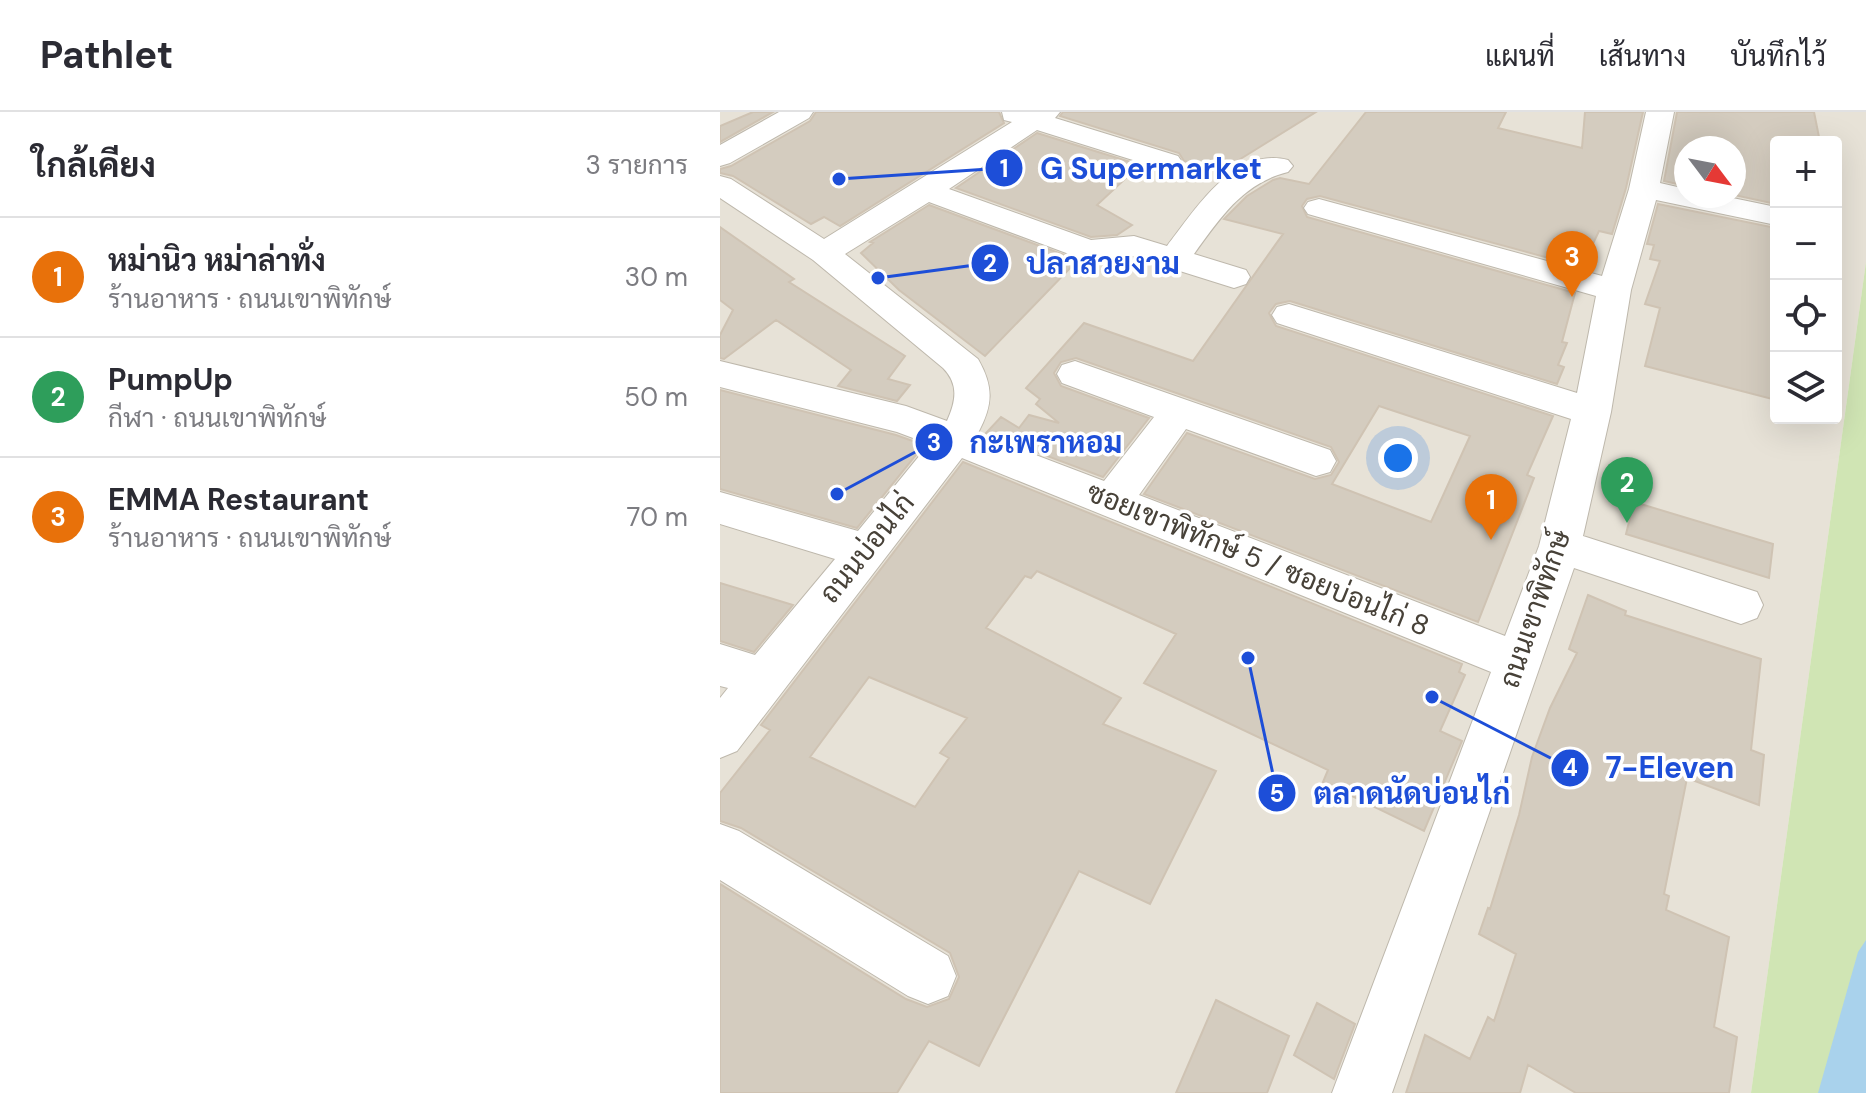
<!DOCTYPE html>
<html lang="th">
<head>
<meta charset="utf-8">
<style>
  body { margin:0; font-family:"DM Sans",Sarabun,sans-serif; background:#f2f2f3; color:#2b2b33 }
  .controls { position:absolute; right:24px; top:24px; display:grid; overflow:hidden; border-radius:8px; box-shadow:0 8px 32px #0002 }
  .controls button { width:72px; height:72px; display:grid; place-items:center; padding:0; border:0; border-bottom:2px solid #e1e1e2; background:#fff; color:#2b2b33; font:40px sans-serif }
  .compass { position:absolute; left:954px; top:24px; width:72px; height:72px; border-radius:50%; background:#fff; box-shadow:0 8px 32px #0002; rotate:122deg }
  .you { position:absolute; left:678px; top:346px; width:28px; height:28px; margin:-20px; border:6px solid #fff; border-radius:50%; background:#1a73e8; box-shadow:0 0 0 12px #1a73e833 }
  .badge { display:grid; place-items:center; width:52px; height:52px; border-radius:50%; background:#ed4227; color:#fff; font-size:26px; font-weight:700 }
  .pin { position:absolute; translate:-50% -66px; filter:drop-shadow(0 2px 4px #0008) }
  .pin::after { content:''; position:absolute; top:42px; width:28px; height:24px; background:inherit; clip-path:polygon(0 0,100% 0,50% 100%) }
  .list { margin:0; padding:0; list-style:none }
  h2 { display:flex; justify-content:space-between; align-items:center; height:104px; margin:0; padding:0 32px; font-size:34px }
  h2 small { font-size:26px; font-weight:400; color:#7c7c81 }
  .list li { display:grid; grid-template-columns:52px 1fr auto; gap:24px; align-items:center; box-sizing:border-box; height:120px; padding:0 32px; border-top:2px solid #e1e1e2 }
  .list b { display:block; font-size:30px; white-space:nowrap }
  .list p { margin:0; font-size:26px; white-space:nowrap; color:#7c7c81 }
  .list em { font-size:26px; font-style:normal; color:#7c7c81 }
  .icon { flex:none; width:44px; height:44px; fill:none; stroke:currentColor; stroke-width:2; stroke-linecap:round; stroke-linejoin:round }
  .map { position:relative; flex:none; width:1146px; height:981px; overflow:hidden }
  header { display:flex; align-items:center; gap:48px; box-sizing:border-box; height:112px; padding:0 40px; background:#fff; border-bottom:2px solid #e1e1e2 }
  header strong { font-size:38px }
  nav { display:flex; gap:44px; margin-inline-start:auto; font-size:28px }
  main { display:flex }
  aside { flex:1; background:#fff }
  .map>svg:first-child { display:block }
  .residential { fill:#e7e2d7; fill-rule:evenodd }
  .green { fill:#d0e5b4 }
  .water { fill:#a9d2ec }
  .building { fill:#d4ccbf; stroke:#cfc3b3; stroke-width:2; fill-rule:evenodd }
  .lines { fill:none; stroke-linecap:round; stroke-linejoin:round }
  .minor-casing { stroke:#beb8ac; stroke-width:2 }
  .minor { fill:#fff; fill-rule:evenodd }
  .labels { text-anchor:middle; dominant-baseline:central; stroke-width:7; stroke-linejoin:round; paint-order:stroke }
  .street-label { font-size:28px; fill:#474138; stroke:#fff }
  .leader { fill:none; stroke:#1d4ed8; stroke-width:3 }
  .callout-dot { fill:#1d4ed8; stroke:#fff; stroke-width:3 }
  .mark-label { font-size:24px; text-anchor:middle; font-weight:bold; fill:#fff }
  .callout-label { font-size:30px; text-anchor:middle; font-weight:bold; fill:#1d4ed8; stroke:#fff; stroke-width:7; stroke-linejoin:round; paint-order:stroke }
</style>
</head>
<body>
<header>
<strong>Pathlet</strong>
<nav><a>แผนที่</a><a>เส้นทาง</a><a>บันทึกไว้</a></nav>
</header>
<main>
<aside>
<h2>ใกล้เคียง<small>3 รายการ</small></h2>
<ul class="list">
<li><span class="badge" style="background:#e8710a">1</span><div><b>หม่านิว หม่าล่าทั่ง</b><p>ร้านอาหาร · ถนนเขาพิทักษ์</p></div><em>30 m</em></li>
<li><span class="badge" style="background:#2e9e5b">2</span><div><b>PumpUp</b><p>กีฬา · ถนนเขาพิทักษ์</p></div><em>50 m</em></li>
<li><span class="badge" style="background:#e8710a">3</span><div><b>EMMA Restaurant</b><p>ร้านอาหาร · ถนนเขาพิทักษ์</p></div><em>70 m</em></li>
</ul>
</aside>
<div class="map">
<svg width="1146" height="981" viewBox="0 0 1146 981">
  <rect width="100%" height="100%" fill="#f3f0e9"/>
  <!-- residential -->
  <path class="residential" d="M0,0H1146V150L1031,981H0ZM1056,30H1116V306H1056ZM966,36H1014V84H966Z"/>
  <!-- green -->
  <path class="green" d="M1146,150V981H1031Z"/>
  <!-- water -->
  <path class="water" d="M1146,828V981H1098L1138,840Z"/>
  <!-- building -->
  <path class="building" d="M33,0H53L0,30V14Z
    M96,0H279L284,11L120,114L104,105L91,112L13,64L0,61V57L11,54L90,9Z
    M343,0H596L501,59L464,49L459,41L340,4Z
    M646,0H786L778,16L862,36L865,0H923L906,76L892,122L879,119L862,155L600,84L587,87L582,94L587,105L855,181L842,230L847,231L838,253L844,255L837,272L570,189L556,192L549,201L556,214L833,304L807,363L814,366L758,510L424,382L467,321L595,367L611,363L619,350L611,335L356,246L341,250L334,261L341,274L429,306L383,365L266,321L281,305L299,316L309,303L339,311L316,292L320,287L306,276L364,211L473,249L563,122L504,107L527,84L553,68L560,66L589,72ZM659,294L750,324L711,410L612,372Z
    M957,0H1094L1100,30H1056V92L1014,83V36H966V74L944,69Z
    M317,21L420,53L377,93L412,113L397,123L371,125L236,76Z
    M938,92L1056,116V288L925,254L940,196L925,192L940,149L930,147L934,133L927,132Z
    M209,93L358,148L265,244L179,178L141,141L153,131L150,130Z
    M0,115L74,167L69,170L185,244L168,267L190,273L177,289L118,274L131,258L56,208L4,247L0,246V223L13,198L0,188Z
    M0,278L176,323L204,333L137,416L0,377Z
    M243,350L742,552L739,560L745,563L720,619L742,629L704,719L603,670L608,658L424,571L456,522L317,459L311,466L305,464L266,516L401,586L383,612L496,659L430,792L359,759L259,954L209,929L177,981H0V772L186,887L207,895L229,887L239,865L230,841L21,716L0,709V681L50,618L41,613ZM149,565L247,606L220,641L229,646L195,695L90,645Z
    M914,390L1053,432L1049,466L906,422Z
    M0,471L73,493L34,540L0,529Z
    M868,483L906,499L905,503L1041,547L1031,638L1044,643L1039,693L967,666L944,782L949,784L946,798L1009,825L994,915L1017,925L1009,981H856L808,953L800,981H686L705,923L750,947L768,905L774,909L796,842L759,822L768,796L770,797L799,703L812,645L830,596L857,541L849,537Z
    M496,888L569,924L547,981H456Z
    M597,891L635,912L614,967L574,943Z"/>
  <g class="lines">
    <defs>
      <path id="minor" d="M59,0H93L89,6L10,51L0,54V33Z
        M282,0H340L335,6L458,44L462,50L458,56L448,59L317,18L229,77L371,128L414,124L447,134C475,98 514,34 568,48L573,54L568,60C523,71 500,106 474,142L526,158L530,165L526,172L514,176L412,144L368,148L357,145L209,90L125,142L258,247C274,275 273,293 258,321L384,369L434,305L342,271L337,262L342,253L355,249L610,338L616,349L610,360L596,364L466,317L419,383L785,524L819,434L851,307L557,211L552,203L557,195L569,192L857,281L876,184L588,102L584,96L588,90L599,87L882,164L909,77L926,0H954L940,71L966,77V84H1003L1056,95V113L936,88L911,178L891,300L863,424L1037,480L1043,493L1037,506L1021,512L854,456L672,981H612L771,560L242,346L17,639L0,646V586L8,576L0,574V532L35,543L115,447L0,412V380L138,419L209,332L177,320L0,275V249L186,294L227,309C236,289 239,272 223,256L93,148L0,86V64L11,67L104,127L292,10L284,8Z
        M0,712L19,719L228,844L236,864L228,884L208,892L188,884L0,768Z"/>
    </defs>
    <!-- minor casing -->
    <use href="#minor" class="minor-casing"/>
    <!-- minor -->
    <use href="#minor" class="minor"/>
  </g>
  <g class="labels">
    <!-- street labels -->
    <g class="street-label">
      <text transform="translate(147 436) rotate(-51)">ถนนบ่อนไก่</text>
      <text transform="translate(538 447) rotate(22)">ซอยเขาพิทักษ์ 5 / ซอยบ่อนไก่ 8</text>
      <text transform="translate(815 497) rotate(-71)">ถนนเขาพิทักษ์</text>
    </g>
  </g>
  <!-- callouts -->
  <path class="leader" d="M119 67L284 56M158 166L270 151M117 382L214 330M712 585L850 656M528 546L557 681"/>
  <g class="callout-dot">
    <circle cx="119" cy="67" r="8"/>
    <circle cx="158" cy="166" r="8"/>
    <circle cx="117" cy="382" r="8"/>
    <circle cx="712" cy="585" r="8"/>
    <circle cx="528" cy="546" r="8"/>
    <circle cx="284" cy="56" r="20"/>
    <circle cx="270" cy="151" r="20"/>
    <circle cx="214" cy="330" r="20"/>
    <circle cx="850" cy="656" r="20"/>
    <circle cx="557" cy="681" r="20"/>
  </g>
  <g class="mark-label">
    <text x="284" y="65">1</text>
    <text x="270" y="160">2</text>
    <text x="214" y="339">3</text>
    <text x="850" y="664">4</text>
    <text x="557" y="690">5</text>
  </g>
  <g class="callout-label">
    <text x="431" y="67">G Supermarket</text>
    <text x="383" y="162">ปลาสวยงาม</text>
    <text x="326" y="341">กะเพราหอม</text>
    <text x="950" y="666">7-Eleven</text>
    <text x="692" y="692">ตลาดนัดบ่อนไก่</text>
  </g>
</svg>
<div class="controls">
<button>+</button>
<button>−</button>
<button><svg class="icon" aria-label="locate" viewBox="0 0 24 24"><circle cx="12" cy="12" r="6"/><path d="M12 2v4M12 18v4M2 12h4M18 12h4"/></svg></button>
<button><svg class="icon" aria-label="layers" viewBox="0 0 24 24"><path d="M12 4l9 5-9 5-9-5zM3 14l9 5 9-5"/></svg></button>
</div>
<svg class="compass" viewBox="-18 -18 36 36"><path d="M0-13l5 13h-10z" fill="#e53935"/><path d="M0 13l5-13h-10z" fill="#7c7c81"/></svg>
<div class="you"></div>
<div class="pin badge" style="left:771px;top:428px;background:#e8710a">1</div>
<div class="pin badge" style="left:907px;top:411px;background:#2e9e5b">2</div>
<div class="pin badge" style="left:852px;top:185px;background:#e8710a">3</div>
</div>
</main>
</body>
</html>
